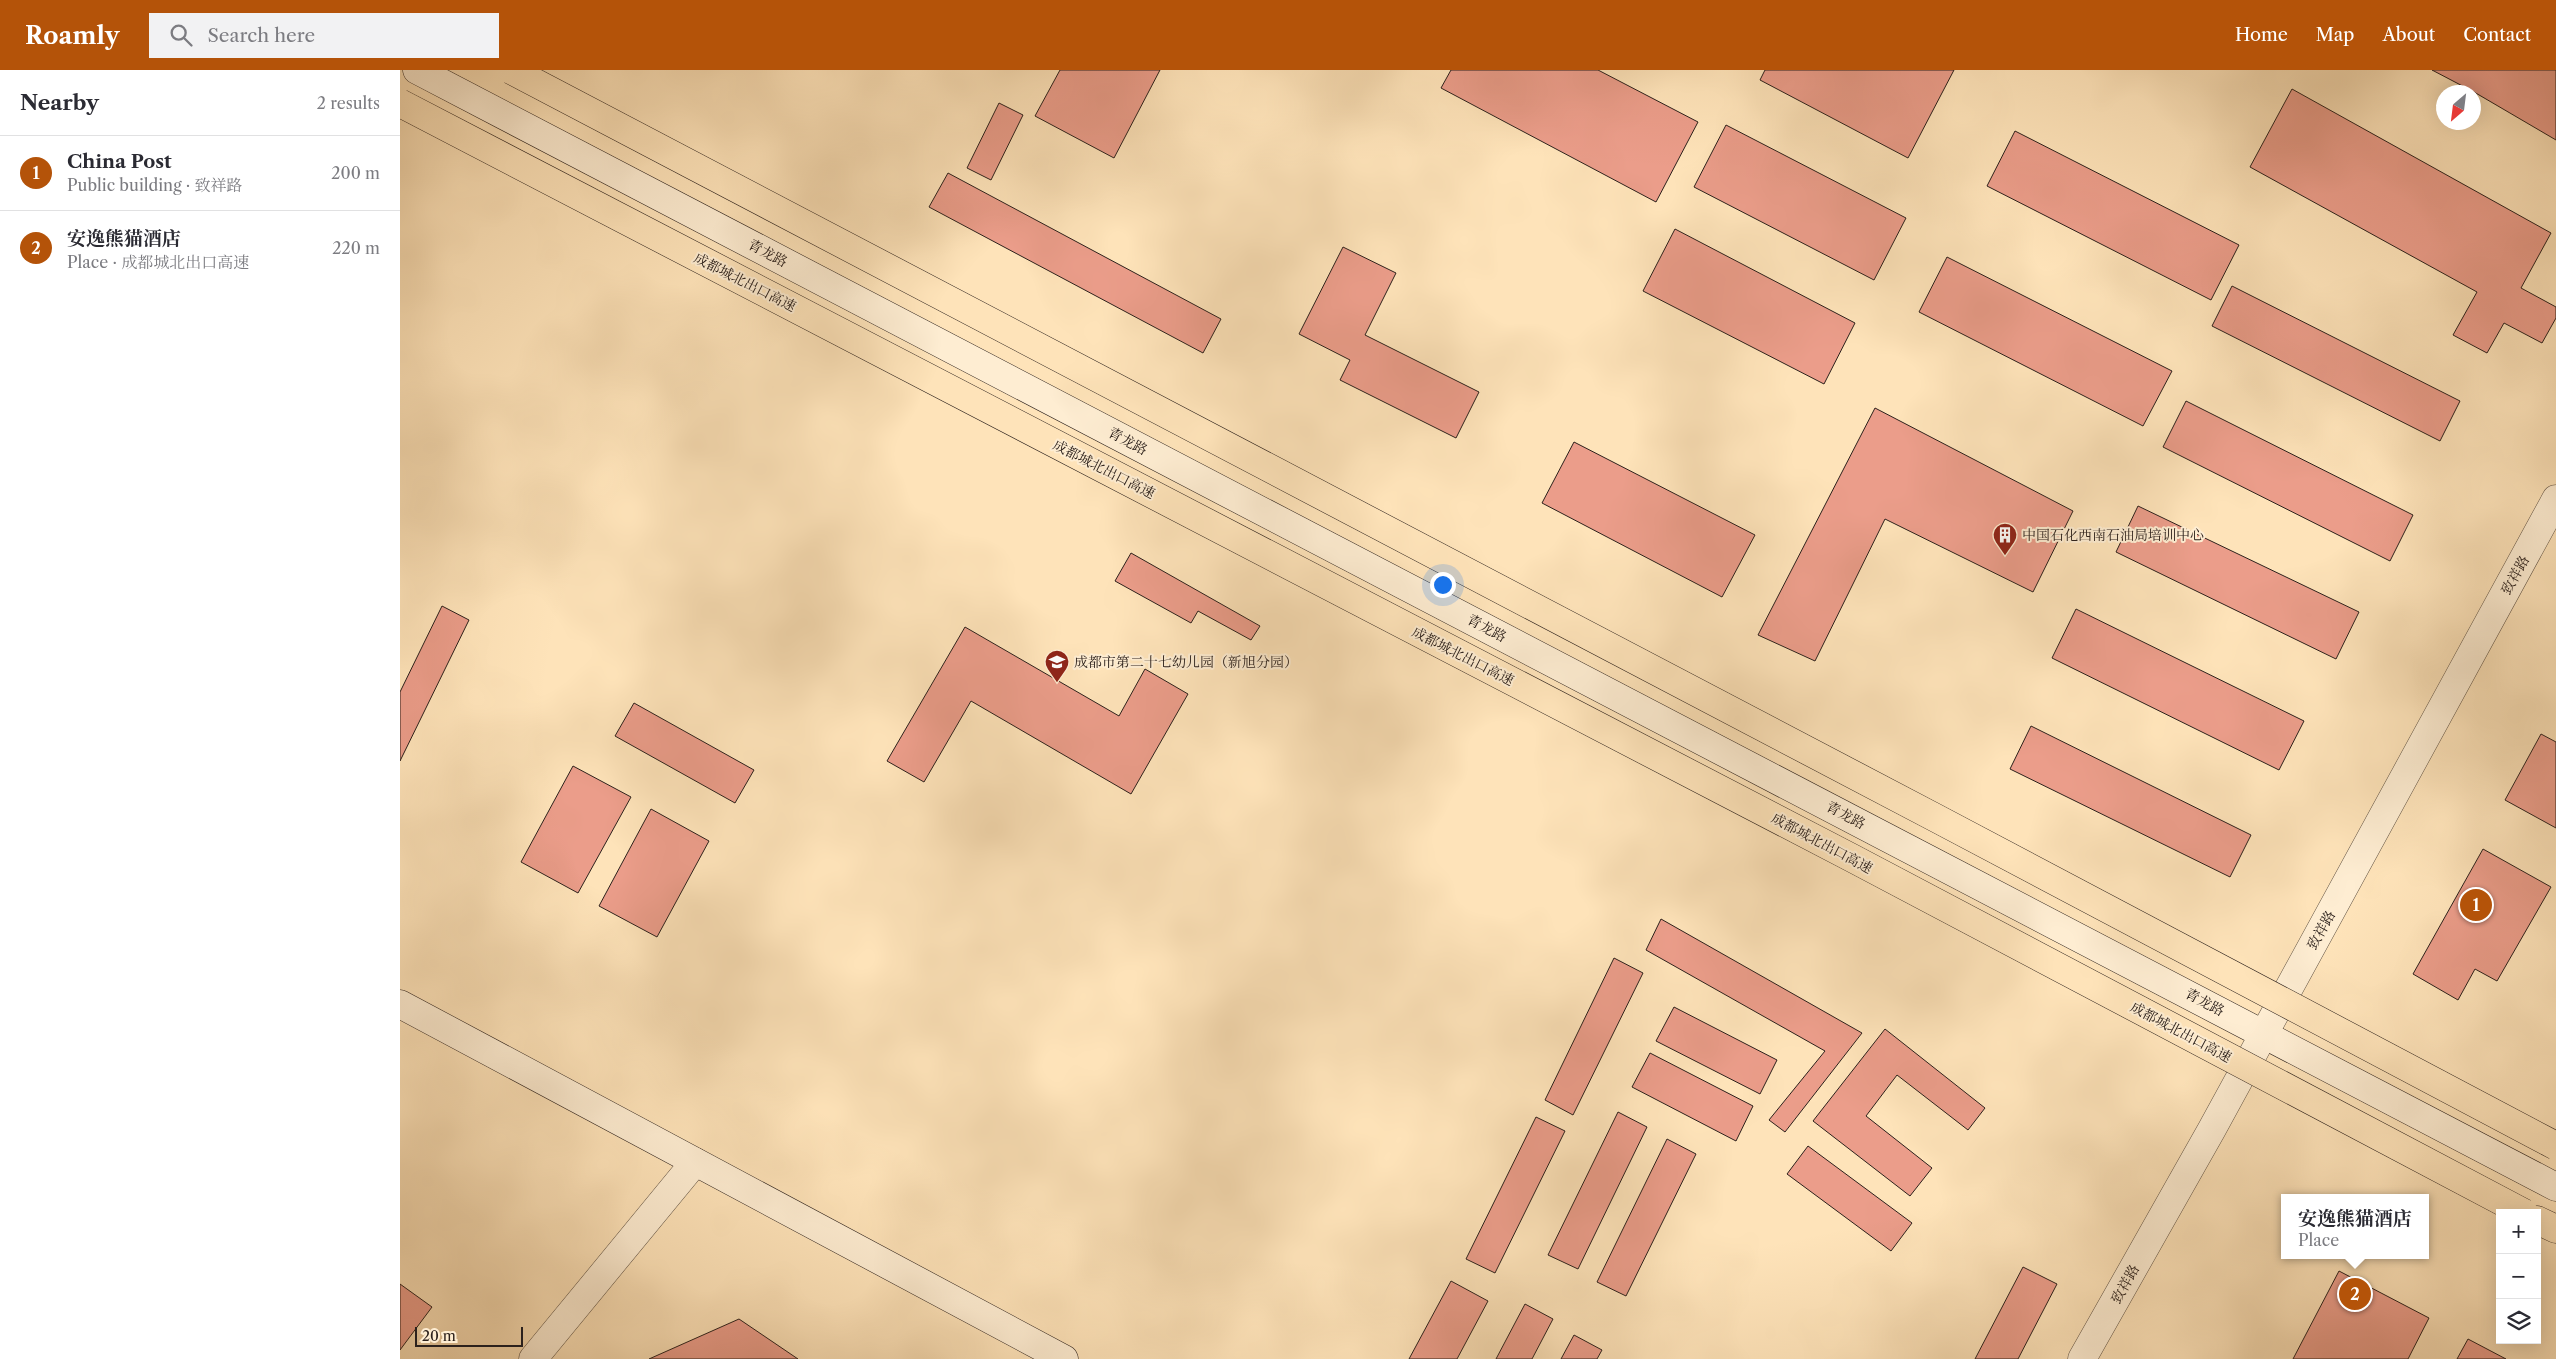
<!DOCTYPE html>
<html lang="en">
<head>
<meta charset="utf-8">
<style>
  body { margin:0; font-family:"Libre Caslon Text","Noto Serif SC",serif; background:#f2f2f3; color:#2b2b33 }
  .controls { position:absolute; right:15px; bottom:15px; display:grid; overflow:hidden; border-radius:0px; box-shadow:0 5px 20px #0002 }
  .controls button { width:45px; height:45px; display:grid; place-items:center; padding:0; border:0; border-bottom:1px solid #e1e1e2; background:#fff; color:#2b2b33; font:25px sans-serif }
  .compass { position:absolute; left:2036px; top:15px; width:45px; height:45px; border-radius:50%; background:#fff; box-shadow:0 5px 20px #0002; rotate:208deg }
  .scale { position:absolute; left:15px; bottom:12px; width:108px; box-sizing:border-box; padding-left:5px; border:2px solid #2c211c; border-top:0; font-size:14px; line-height:18px; white-space:nowrap; color:#2c211c; -webkit-text-stroke:4px #feedd2; paint-order:stroke }
  .you { position:absolute; left:1042px; top:514px; width:18px; height:18px; margin:-12px; border:4px solid #fff; border-radius:50%; background:#1a73e8; box-shadow:0 0 0 8px #1a73e833 }
  .badge { display:grid; place-items:center; width:32px; height:32px; border-radius:50%; background:#b45309; color:#fff; font-size:16px; font-weight:700 }
  .pin { position:absolute; translate:-50% -50%; border:2px solid #fff; box-shadow:0 1px 5px #0006 }
  .popup { position:absolute; left:1881px; top:1124px; width:148px; height:65px; box-sizing:border-box; display:grid; place-content:center; border-radius:0px; background:#fff; filter:drop-shadow(0 1px 4px #0005); font-size:16px; white-space:nowrap; color:#7c7c81 }
  .popup b { font-size:19px; color:#2b2b33 }
  .popup::after { content:''; position:absolute; left:50%; top:100%; margin-left:-10px; border:10px solid transparent; border-top-color:#fff }
  .list { margin:0; padding:0; list-style:none }
  h2 { display:flex; justify-content:space-between; align-items:center; height:65px; margin:0; padding:0 20px; font-size:21px }
  h2 small { font-size:16px; font-weight:400; color:#7c7c81 }
  .list li { display:grid; grid-template-columns:32px 1fr auto; gap:15px; align-items:center; box-sizing:border-box; height:75px; padding:0 20px; border-top:1px solid #e1e1e2 }
  .list b { display:block; font-size:19px; white-space:nowrap }
  .list p { margin:0; font-size:16px; white-space:nowrap; color:#7c7c81 }
  .list em { font-size:16px; font-style:normal; color:#7c7c81 }
  .icon { flex:none; width:28px; height:28px; fill:none; stroke:currentColor; stroke-width:2; stroke-linecap:round; stroke-linejoin:round }
  .map { position:relative; flex:none; width:2156px; height:1289px; overflow:hidden }
  header { display:flex; align-items:center; gap:30px; box-sizing:border-box; height:70px; padding:0 25px; background:#b45309; color:#fff }
  header strong { font-size:24px }
  nav { display:flex; gap:28px; margin-inline-start:auto; font-size:18px }
  .search { width:350px; height:45px; background:#f2f2f3; display:flex; align-items:center; gap:12px; box-sizing:border-box; padding:0 18px; border-radius:0px; color:#7c7c81; font-size:19px }
  main { display:flex }
  aside { flex:1; background:#fff }
  .map>svg:first-child { display:block }
  .building { fill:#eb9d8a; stroke:#2c211c }
  .lines { fill:none; stroke-linecap:round; stroke-linejoin:round }
  .street-casing { stroke:#605243; stroke-width:29 }
  .secondary-casing { stroke:#2c211c; stroke-width:29 }
  .highway-casing { stroke:#2c211c; stroke-width:29 }
  .street { stroke:#feedd2; stroke-width:28 }
  .secondary { stroke:#feedd2; stroke-width:28 }
  .highway { stroke:#fee3b9; stroke-width:28 }
  .highway-bridge-casing { stroke:#2c211c; stroke-width:29; stroke-linecap:butt }
  .highway-bridge { stroke:#fee3b9; stroke-width:28 }
  .labels { text-anchor:middle; dominant-baseline:central; stroke-width:4; stroke-linejoin:round; paint-order:stroke }
  .street-label { font-size:14px; fill:#2c211c; stroke:#feedd2 }
  .poi-label { font-size:14px; fill:#2c211c; stroke:#feedd2; text-anchor:start }
</style>
</head>
<body>
<header>
<strong>Roamly</strong>
<div class="search"><svg class="icon" aria-label="search" viewBox="0 0 24 24"><circle cx="10" cy="10" r="6"/><path d="M15 15l6 6"/></svg>Search here</div>
<nav><a>Home</a><a>Map</a><a>About</a><a>Contact</a></nav>
</header>
<main>
<aside>
<h2>Nearby<small>2 results</small></h2>
<ul class="list">
<li><span class="badge">1</span><div><b>China Post</b><p>Public building · 致祥路</p></div><em>200 m</em></li>
<li><span class="badge">2</span><div><b>安逸熊猫酒店</b><p>Place · 成都城北出口高速</p></div><em>220 m</em></li>
</ul>
</aside>
<div class="map">
<svg width="2156" height="1289" viewBox="0 0 2156 1289">
  <rect width="100%" height="100%" fill="#fee3b9"/>
  <filter id="stains"><feTurbulence type="fractalNoise" baseFrequency=".004" numOctaves="4"/><feColorMatrix values="0 0 0 0 .2 0 0 0 0 .09 0 0 0 0 .02 0 0 0 .5 -.17"/></filter>
  <radialGradient id="worn" r=".72"><stop offset=".6" stop-color="#630" stop-opacity="0"/><stop offset="1" stop-color="#630" stop-opacity=".3"/></radialGradient>
  <!-- building -->
  <path class="building" d="M660,0H760L714,88L635,46Z
    M1051,0H1198L1298,52L1256,132L1041,18Z
    M1365,0H1554L1508,88L1360,10Z
    M2032,0H2156V70L2074,22Z
    M1892,19L2151,163L2121,218L2156,237V248L2142,273L2104,253L2087,283L2053,265L2077,222L1850,97Z
    M599,33L623,45L591,110L567,98Z
    M1326,55L1506,148L1474,210L1294,117Z
    M1615,61L1839,175L1811,230L1587,116Z
    M548,103L821,249L803,283L529,137Z
    M1275,159L1455,253L1424,314L1243,221Z
    M943,177L996,203L965,265L1079,322L1056,368L940,310L950,290L899,264Z
    M1547,187L1772,301L1743,356L1519,242Z
    M1832,216L2060,331L2040,371L1812,256Z
    M1786,331L2013,445L1990,491L1763,377Z
    M1475,338L1673,441L1633,522L1485,449L1415,591L1358,565Z
    M1174,372L1355,465L1322,527L1142,433Z
    M1738,436L1959,542L1936,589L1716,482Z
    M731,483L860,556L851,570L798,541L791,553L715,511Z
    M42,536L69,550L0,691V622Z
    M1676,539L1904,651L1879,700L1652,588Z
    M565,557L719,646L745,599L788,624L731,724L571,631L524,712L487,691Z
    M234,633L354,700L335,733L215,666Z
    M1631,656L1851,765L1830,807L1610,699Z
    M2141,664L2156,672V758L2105,730Z
    M173,696L231,727L178,823L121,792Z
    M251,739L309,771L257,867L199,836Z
    M2083,779L2151,817L2097,911L2075,899L2058,930L2013,904Z
    M1261,849L1462,963L1385,1062L1369,1050L1425,981L1246,880Z
    M1214,888L1243,903L1173,1045L1145,1030Z
    M1274,937L1377,990L1360,1024L1256,971Z
    M1485,959L1585,1038L1568,1060L1497,1005L1466,1046L1532,1098L1510,1126L1413,1051Z
    M1250,983L1353,1036L1336,1071L1232,1017Z
    M1218,1042L1247,1057L1178,1199L1148,1185Z
    M1136,1047L1165,1061L1095,1203L1066,1189Z
    M1267,1069L1296,1084L1226,1226L1197,1212Z
    M1408,1076L1512,1153L1491,1181L1387,1104Z
    M1623,1197L1657,1214L1618,1289H1575Z
    M1939,1201L2029,1248L2008,1289H1893Z
    M1051,1211L1088,1231L1057,1289H1009Z
    M0,1214L32,1237L0,1280Z
    M1125,1234L1153,1249L1132,1289H1096Z
    M339,1249L398,1289H249Z
    M1174,1265L1202,1280L1197,1289H1161Z
    M2068,1269L2106,1289H2057Z"/>
  <g class="lines">
    <defs>
      <path id="street" d="M133,1289L295,1092
        M1682,1289L1812,1059L2156,429"/>
      <path id="secondary" d="M17,0L2156,1117
        M0,934L664,1289"/>
      <path id="highway" d="M2137,1150L2156,1159"/>
    </defs>
    <!-- street casing -->
    <use href="#street" class="street-casing"/>
    <!-- secondary casing -->
    <use href="#secondary" class="secondary-casing"/>
    <!-- highway casing -->
    <use href="#highway" class="highway-casing"/>
    <!-- street -->
    <use href="#street" class="street"/>
    <!-- secondary -->
    <use href="#secondary" class="secondary"/>
    <!-- highway -->
    <use href="#highway" class="highway"/>
    <defs>
      <path id="highway-bridge" d="M111,0L1534,747L2156,1076
        M0,33L1452,788L2124,1143"/>
    </defs>
    <!-- highway-bridge casing -->
    <use href="#highway-bridge" class="highway-bridge-casing"/>
    <!-- highway-bridge -->
    <use href="#highway-bridge" class="highway-bridge"/>
  </g>
  <!-- icons -->
  <defs>
    <symbol id="building-pin" viewBox="-11 -11 22 30"><path d="M0 17L-7.5 6A9.5 9.5 0 1 1 7.5 6Z" fill="#8f2418" stroke="#feedd2"/><path d="M-4-6H4V6H1V3H-1V6H-4ZM-2.5-4.3h1.7v1.8h-1.7ZM.8-4.3h1.7v1.8H.8ZM-2.5-1h1.7V.8h-1.7ZM.8-1h1.7V.8H.8Z" fill="#fff"/></symbol>
    <symbol id="school-pin" viewBox="-11 -11 22 30"><path d="M0 17L-7.5 6A9.5 9.5 0 1 1 7.5 6Z" fill="#8f2418" stroke="#feedd2"/><path d="M0-5L7-2L0 1L-7-2ZM-4 1L0 2.5L4 1V4Q0 6-4 4Z" fill="#fff"/></symbol>
  </defs>
  <g fill-rule="evenodd">
    <use href="#building-pin" x="1591" y="451" width="28" height="38"/>
    <use href="#school-pin" x="643" y="578" width="28" height="38"/>
  </g>
  <g class="labels">
    <!-- street labels -->
    <g class="street-label">
      <text transform="translate(368 183) rotate(28)">青龙路</text>
      <text transform="translate(345 212) rotate(27)">成都城北出口高速</text>
      <text transform="translate(728 371) rotate(28)">青龙路</text>
      <text transform="translate(704 399) rotate(27)">成都城北出口高速</text>
      <text transform="translate(2115 505) rotate(-61)">致祥路</text>
      <text transform="translate(1087 558) rotate(28)">青龙路</text>
      <text transform="translate(1063 586) rotate(27)">成都城北出口高速</text>
      <text transform="translate(1446 745) rotate(28)">青龙路</text>
      <text transform="translate(1422 773) rotate(28)">成都城北出口高速</text>
      <text transform="translate(1921 860) rotate(-61)">致祥路</text>
      <text transform="translate(1805 932) rotate(28)">青龙路</text>
      <text transform="translate(1781 962) rotate(28)">成都城北出口高速</text>
      <text transform="translate(1725 1214) rotate(-61)">致祥路</text>
    </g>
    <!-- poi labels -->
    <g class="poi-label">
      <text x="1622" y="465">中国石化西南石油局培训中心</text>
      <text x="674" y="592">成都市第二十七幼儿园（新旭分园）</text>
    </g>
  </g>
  <rect width="100%" height="100%" filter="url(#stains)"/>
  <rect width="100%" height="100%" fill="url(#worn)"/>
</svg>
<div class="controls">
<button>+</button>
<button>−</button>
<button><svg class="icon" aria-label="layers" viewBox="0 0 24 24"><path d="M12 4l9 5-9 5-9-5zM3 14l9 5 9-5"/></svg></button>
</div>
<svg class="compass" viewBox="-18 -18 36 36"><path d="M0-13l5 13h-10z" fill="#e53935"/><path d="M0 13l5-13h-10z" fill="#7c7c81"/></svg>
<div class="scale">20 m</div>
<div class="you"></div>
<div class="pin badge" style="left:2076px;top:835px">1</div>
<div class="pin badge" style="left:1955px;top:1224px">2</div>
<div class="popup"><b>安逸熊猫酒店</b>Place</div>
</div>
</main>
</body>
</html>
